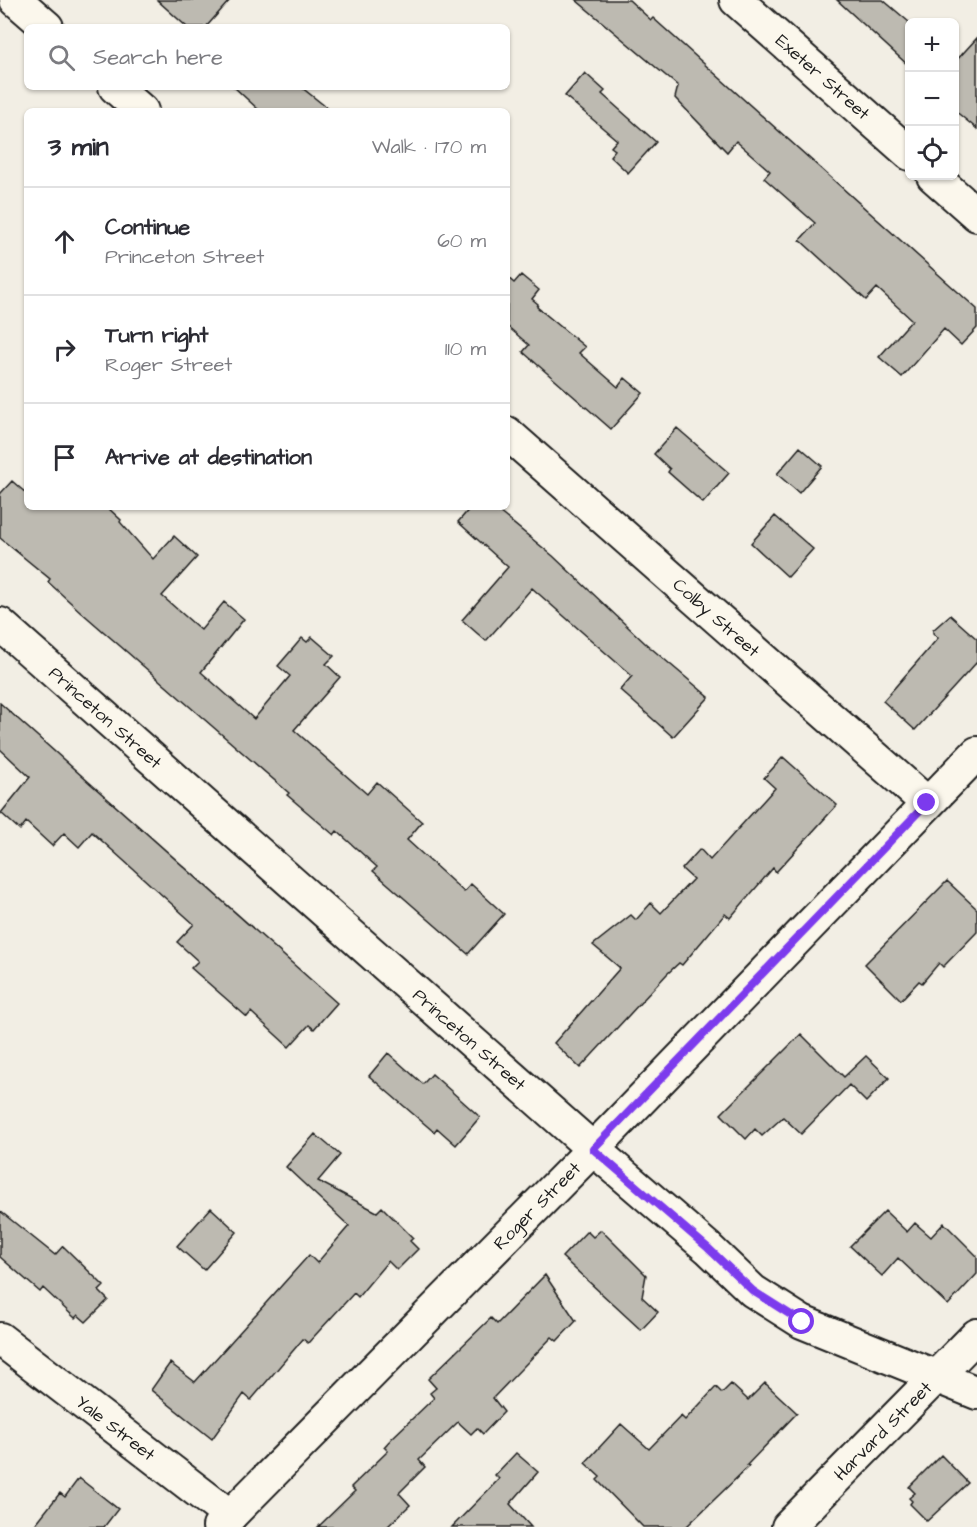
<!DOCTYPE html>
<html lang="en">
<head>
<meta charset="utf-8">
<style>
  body { margin:0; font-family:"Architects Daughter",sans-serif; background:#f2f2f3; color:#2b2b33 }
  .controls { position:absolute; right:18px; top:18px; display:grid; overflow:hidden; border-radius:9px; box-shadow:0 2px 4px #0004 }
  .controls button { width:54px; height:54px; display:grid; place-items:center; padding:0; border:0; border-bottom:2px solid #e1e1e2; background:#fff; color:#2b2b33; font:30px sans-serif }
  .stop { position:absolute; width:18px; height:18px; margin:-14px; border:4px solid #7c3aed; border-radius:50%; background:#fff }
  .stop.end { background:#7c3aed; border-color:#fff; box-shadow:0 2px 6px #0008 }
  .list { margin:0; padding:0; list-style:none }
  h2 { display:flex; justify-content:space-between; align-items:center; height:78px; margin:0; padding:0 24px; font-size:26px }
  h2 small { font-size:20px; font-weight:400; color:#7c7c81 }
  .list li { display:grid; grid-template-columns:39px 1fr auto; gap:18px; align-items:center; box-sizing:border-box; height:108px; padding:0 24px; border-top:2px solid #e1e1e2 }
  .list b { display:block; font-size:22px; white-space:nowrap }
  .list p { margin:0; font-size:20px; white-space:nowrap; color:#7c7c81 }
  .list em { font-size:20px; font-style:normal; color:#7c7c81 }
  .icon { flex:none; width:33px; height:33px; fill:none; stroke:currentColor; stroke-width:2; stroke-linecap:round; stroke-linejoin:round }
  .map { position:relative; flex:none; width:977px; height:1527px; overflow:hidden }
  .search { position:absolute; background:#fff; box-shadow:0 2px 4px #0004; left:24px; top:24px; width:486px; height:66px; display:flex; align-items:center; gap:15px; box-sizing:border-box; padding:0 21px; border-radius:9px; color:#7c7c81; font-size:22px }
  .panel { position:absolute; background:#fff; box-shadow:0 2px 4px #0004; left:24px; top:108px; width:486px; height:402px; border-radius:9px }
  .map>svg:first-child { display:block }
  .building { fill:#bdbab1; stroke:#1c1c1c; stroke-width:1.5 }
  .lines { fill:none; stroke-linecap:round; stroke-linejoin:round }
  .street-casing { stroke:#1c1c1c; stroke-width:36 }
  .street { stroke:#fbf7ec; stroke-width:32 }
  .route { stroke:#7c3aed; stroke-width:8 }
  .labels { text-anchor:middle; dominant-baseline:central; stroke-width:5; stroke-linejoin:round; paint-order:stroke }
  .street-label { font-size:18px; fill:#1c1c1c; stroke:#fbf7ec }
</style>
</head>
<body>
<div class="map">
<svg width="977" height="1527" viewBox="0 0 977 1527">
  <rect width="100%" height="100%" fill="#f2eee4"/>
  <filter id="ink" filterUnits="userSpaceOnUse"><feTurbulence type="fractalNoise" baseFrequency=".0167" numOctaves="2"/><feDisplacementMap in="SourceGraphic" scale="12" xChannelSelector="R" yChannelSelector="G"/><feConvolveMatrix kernelMatrix="1 2 1 2 8 2 1 2 1" color-interpolation-filters="sRGB"/></filter>
  <g filter="url(#ink)">
    <!-- building -->
    <path class="building" d="M157,0H230L206,27H187Z
      M576,0H629L651,20L653,18L977,309V328L961,345L944,329L902,377L879,357L912,320L877,288L866,300L800,240L815,223L764,178L770,171L736,141L727,152L675,98L678,86Z
      M837,0H883L909,22V66Z
      M977,38V129L954,110V63Z
      M585,73L605,91L602,94L656,142L628,173L610,156L615,150L611,147L617,140L565,96Z
      M234,87H301L331,111H260Z
      M521,275L539,290L532,299L538,304L537,307L585,347L579,353L618,387L625,378L643,393L611,429L523,352L529,345L507,326V277L514,283Z
      M677,428L729,473L703,503L668,472L670,469L654,454Z
      M800,447L822,466L799,493L777,474Z
      M12,481L27,494V507H107L121,520L120,522L153,559L174,536L197,557L162,596L201,630L224,602L244,619L201,672L254,719L290,676L278,666L302,638L307,642L312,637L334,656L326,664L340,677L294,730L367,794L377,782L422,822L407,840L464,892L471,884L504,914L468,954L373,871L377,867L337,831L334,835L287,795L289,793L81,612L48,582L50,579L0,538V494Z
      M471,507H493L553,556L645,643L709,697L673,737L620,690L632,676L532,588L486,641L462,620L508,567L458,522Z
      M775,516L813,549L788,577L751,543Z
      M950,615L977,639V662L915,730L883,701L938,638L933,633V630Z
      M0,703L337,1003L314,1029L309,1025L289,1047L251,1012L247,1017L191,968L198,961L177,942L194,924L92,832L79,847L64,833L52,846L26,822L20,830L1,813L30,777L0,749Z
      M783,757L837,805L776,872L773,868L730,918L725,914L682,965L679,963L667,974L580,1068L554,1043L620,968L593,945L631,915L636,920L651,903L661,913L693,879L682,869L700,849L710,860L775,788L764,778Z
      M947,881L977,909V932L943,967L939,963L922,983L919,981L901,1000L865,964Z
      M801,1034L844,1077L866,1056L889,1078L866,1102L849,1085L801,1134L783,1117L762,1136L755,1129L746,1139L721,1114Z
      M388,1053L423,1084L432,1074L480,1117L456,1145L437,1128L434,1132L369,1076Z
      M315,1134L340,1155L318,1181L377,1212L382,1207L413,1238L410,1241L418,1249L397,1270L388,1261L358,1297L354,1293L308,1343L303,1339L251,1400L244,1394L212,1439L151,1390L170,1363L195,1382L309,1255L317,1263L349,1226L286,1167Z
      M211,1208L237,1232L204,1270L177,1246Z
      M0,1211L55,1255L63,1246L104,1286L99,1291L108,1300L86,1322L78,1315L75,1318L43,1288L40,1292L0,1257Z
      M885,1211L907,1232L915,1223L931,1237L944,1223L977,1256V1274L948,1305L898,1258L882,1276L850,1246Z
      M601,1230L646,1275L642,1297L658,1312L641,1330L562,1257L587,1231L593,1237Z
      M545,1275L576,1321L557,1341L552,1337L493,1398L504,1412L483,1434L477,1428L471,1434L458,1422L419,1460L425,1467L399,1493L410,1505L387,1527H318L355,1491L351,1487L388,1451L384,1447L392,1438L434,1398L430,1393L436,1388L428,1379L491,1318L497,1324Z
      M765,1383L797,1413L747,1465L749,1466L686,1527H643L597,1480L600,1477L585,1463L621,1424L649,1449L681,1416L685,1420L716,1387L722,1393L731,1384L748,1400Z
      M516,1453L538,1472L510,1504L531,1527H452L499,1479L495,1475Z
      M941,1455L968,1483L927,1521L910,1504L912,1501L909,1498L915,1493L909,1487Z
      M79,1478L118,1509L104,1527H33L60,1493L65,1497Z"/>
    <g class="lines">
      <defs>
        <g id="street">
          <path d="M16,0L47,27"/>
          <path id="s1" d="M736,0L910,154"/>
          <path d="M115,87L142,111"/>
          <path d="M933,176L977,215"/>
          <path id="s2" d="M507,433L927,803"/>
          <path id="s3" d="M0,624L593,1149L708,1248L753,1291L802,1322L977,1393"/>
          <path id="s4" d="M0,1339L230,1516"/>
          <path id="s5" d="M219,1527L593,1149L977,753"/>
          <path id="s6" d="M788,1527L977,1335"/>
        </g>
      </defs>
      <!-- street casing -->
      <use href="#street" class="street-casing"/>
      <!-- street -->
      <use href="#street" class="street"/>
    </g>
  </g>
  <g class="lines" filter="url(#ink)">
    <!-- route -->
    <path class="route" d="M802,1322L753,1291L708,1248L593,1149L927,803"/>
  </g>
  <g class="labels">
    <!-- street labels -->
    <g class="street-label">
      <text stroke="none"><textPath href="#s1" startOffset="116">Exeter Street</textPath></text>
      <text stroke="none"><textPath href="#s2" startOffset="279">Colby Street</textPath></text>
      <text stroke="none"><textPath href="#s3" startOffset="141">Princeton Street</textPath></text>
      <text stroke="none"><textPath href="#s3" startOffset="627">Princeton Street</textPath></text>
      <text stroke="none"><textPath href="#s5" startOffset="452">Roger Street</textPath></text>
      <text stroke="none"><textPath href="#s4" startOffset="146">Yale Street</textPath></text>
      <text stroke="none"><textPath href="#s6" startOffset="135">Harvard Street</textPath></text>
    </g>
  </g>
</svg>
<div class="controls">
<button>+</button>
<button>−</button>
<button><svg class="icon" aria-label="locate" viewBox="0 0 24 24"><circle cx="12" cy="12" r="6"/><path d="M12 2v4M12 18v4M2 12h4M18 12h4"/></svg></button>
</div>
<div class="stop" style="left:802px;top:1322px"></div>
<div class="stop end" style="left:927px;top:803px"></div>
<div class="search"><svg class="icon" aria-label="search" viewBox="0 0 24 24"><circle cx="10" cy="10" r="6"/><path d="M15 15l6 6"/></svg>Search here</div>
<section class="panel">
<h2>3 min<small>Walk · 170 m</small></h2>
<ul class="list">
<li><svg class="icon" aria-label="ahead" viewBox="0 0 24 24"><path d="M12 20V5M6 11l6-6 6 6"/></svg><div><b>Continue</b><p>Princeton Street</p></div><em>60 m</em></li>
<li><svg class="icon" aria-label="right" viewBox="0 0 24 24"><path d="M7 20v-9h11M14 6l5 5-5 5"/></svg><div><b>Turn right</b><p>Roger Street</p></div><em>110 m</em></li>
<li><svg class="icon" aria-label="arrive" viewBox="0 0 24 24"><path d="M6 21V4h12l-3 4 3 4H6"/></svg><div><b>Arrive at destination</b></div></li>
</ul>
</section>
</div>
</body>
</html>
